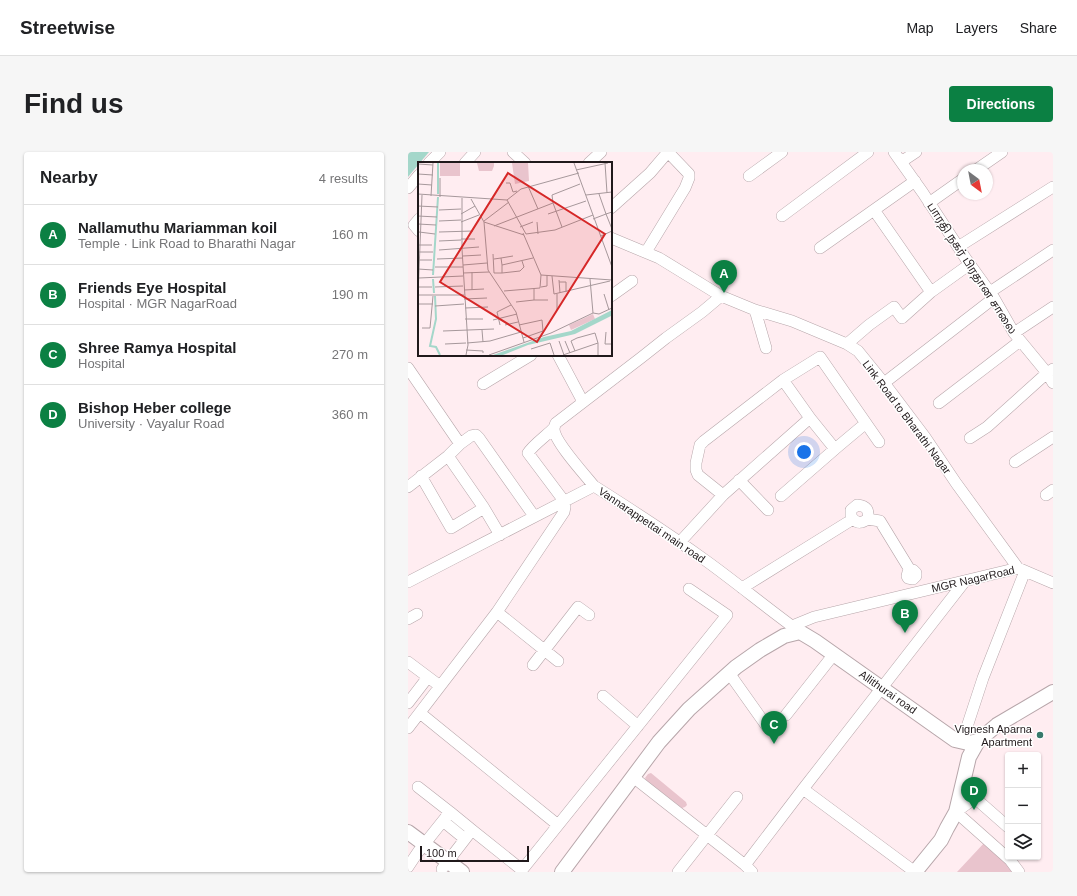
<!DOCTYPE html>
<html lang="en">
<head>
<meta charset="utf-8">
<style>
  body { margin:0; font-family:Helvetica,"Noto Sans Tamil",sans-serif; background:#f6f6f6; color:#202124 }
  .controls { position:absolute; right:12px; bottom:12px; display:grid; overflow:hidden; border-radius:4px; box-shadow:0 1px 3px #0004 }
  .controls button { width:36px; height:36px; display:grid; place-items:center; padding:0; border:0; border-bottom:1px solid #e0e0e0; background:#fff; color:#202124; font:20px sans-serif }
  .compass { position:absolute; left:549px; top:12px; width:36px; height:36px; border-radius:50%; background:#fff; box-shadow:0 1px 3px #0004; rotate:148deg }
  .scale { position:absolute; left:12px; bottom:10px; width:109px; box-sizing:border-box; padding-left:4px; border:2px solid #20191b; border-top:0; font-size:11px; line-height:14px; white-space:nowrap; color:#20191b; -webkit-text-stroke:3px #fff; paint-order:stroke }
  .you { position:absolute; left:396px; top:300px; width:14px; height:14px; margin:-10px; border:3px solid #fff; border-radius:50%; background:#1a73e8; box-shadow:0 0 0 6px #1a73e833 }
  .badge { display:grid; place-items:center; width:26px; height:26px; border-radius:50%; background:#0b8043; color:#fff; font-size:13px; font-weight:700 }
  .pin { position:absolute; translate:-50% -33px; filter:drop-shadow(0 1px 2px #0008) }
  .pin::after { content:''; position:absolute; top:21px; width:14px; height:12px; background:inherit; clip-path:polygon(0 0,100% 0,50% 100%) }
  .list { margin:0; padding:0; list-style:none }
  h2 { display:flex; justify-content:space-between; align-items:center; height:52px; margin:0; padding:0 16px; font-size:17px }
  h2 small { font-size:13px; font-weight:400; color:#757577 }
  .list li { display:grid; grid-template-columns:26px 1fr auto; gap:12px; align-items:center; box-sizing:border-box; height:60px; padding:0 16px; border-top:1px solid #e0e0e0 }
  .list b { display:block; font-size:15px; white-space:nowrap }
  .list p { margin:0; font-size:13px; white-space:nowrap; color:#757577 }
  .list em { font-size:13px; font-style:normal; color:#757577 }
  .icon { flex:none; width:22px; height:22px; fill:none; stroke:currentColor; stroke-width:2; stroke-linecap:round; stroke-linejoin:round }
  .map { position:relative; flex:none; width:645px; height:720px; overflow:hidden; border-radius:4px }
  header { display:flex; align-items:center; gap:24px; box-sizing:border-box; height:56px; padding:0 20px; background:#fff; border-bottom:1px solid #e0e0e0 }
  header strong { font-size:19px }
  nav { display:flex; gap:22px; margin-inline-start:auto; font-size:14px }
  .intro { display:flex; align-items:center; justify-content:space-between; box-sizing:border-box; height:96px; padding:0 24px }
  h1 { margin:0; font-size:28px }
  .button { padding:10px 18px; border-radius:4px; background:#0b8043; color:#fff; font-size:14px; font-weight:700 }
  main { display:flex; gap:24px; padding:0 24px }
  aside { flex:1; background:#fff; border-radius:4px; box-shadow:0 1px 3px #0004 }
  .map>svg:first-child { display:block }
  .green { fill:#e9c4cd }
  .water { fill:#a4d7ca }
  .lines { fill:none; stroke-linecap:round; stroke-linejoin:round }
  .minor-casing { stroke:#b7a6aa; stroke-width:12 }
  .major-casing { stroke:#b7a6aa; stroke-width:16 }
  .minor { stroke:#fff; stroke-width:11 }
  .major { stroke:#fff; stroke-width:14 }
  .poi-dot { fill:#377a6c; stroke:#fff; stroke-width:1.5 }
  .labels { text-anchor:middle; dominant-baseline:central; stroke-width:3; stroke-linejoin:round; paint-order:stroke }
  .street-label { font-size:11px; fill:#20191b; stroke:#fff }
  .poi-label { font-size:11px; fill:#20191b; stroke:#fff; text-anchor:end }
  .inset-river { fill:none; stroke:#a4d7ca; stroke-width:2 }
  .inset-road { fill:none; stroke:#a6989b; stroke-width:1 }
  .view { fill:#d62828; fill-opacity:0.15; stroke:#d62828; stroke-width:2 }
  .inset-edge { fill:none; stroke:#20191b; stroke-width:2 }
</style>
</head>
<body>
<header>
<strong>Streetwise</strong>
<nav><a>Map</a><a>Layers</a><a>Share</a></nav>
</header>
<div class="intro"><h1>Find us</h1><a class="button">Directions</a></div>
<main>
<aside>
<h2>Nearby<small>4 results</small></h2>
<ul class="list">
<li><span class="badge">A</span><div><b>Nallamuthu Mariamman koil</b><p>Temple · Link Road to Bharathi Nagar</p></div><em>160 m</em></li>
<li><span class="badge">B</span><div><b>Friends Eye Hospital</b><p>Hospital · MGR NagarRoad</p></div><em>190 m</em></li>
<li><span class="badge">C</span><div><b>Shree Ramya Hospital</b><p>Hospital</p></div><em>270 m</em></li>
<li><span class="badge">D</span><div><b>Bishop Heber college</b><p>University · Vayalur Road</p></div><em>360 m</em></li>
</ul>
</aside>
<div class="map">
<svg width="645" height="720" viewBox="0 0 645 720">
  <rect width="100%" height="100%" fill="#ffedf1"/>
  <!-- green -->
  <path class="green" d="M243,621L278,650L279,653L277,655L274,656L239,629L237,626L240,622Z
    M577,690L608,720H549Z"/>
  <!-- water -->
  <path class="water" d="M0,0H21L0,25Z"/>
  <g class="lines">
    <defs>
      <path id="minor" d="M105,0L117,11
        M486,0L515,41L558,107L586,146L606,181L639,221L645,231
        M493,10L508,0
        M21,11L32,0
        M57,11L67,0
        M181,11L193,0
        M568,18L594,0
        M341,24L374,0
        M0,36L11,23
        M521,51L555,27
        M203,56L242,21L260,0
        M466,58L523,140
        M374,64L460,0
        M11,67L6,73L11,79
        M203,86L251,106L313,144L347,158L384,169L439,192L450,199L480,236L517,285L548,331L610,416
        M550,95L645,35
        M412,96L507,29
        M238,100L277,36L281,26V22L260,0
        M582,140L645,98
        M203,144L224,129
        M347,158L358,196
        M606,181L645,155
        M439,192L461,173L486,155L494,166L523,140L562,112
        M150,203L175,250
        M0,216L52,292
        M375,228L412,205L471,290
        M476,231L586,146
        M75,232L123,203
        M531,251L612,189
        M562,286L579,275L639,221L645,217
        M40,304L76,356L92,383
        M607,310L645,285
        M13,324L43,376L76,356
        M331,328L360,358
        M186,334C177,323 146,289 146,277C146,276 147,272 148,271L234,205L258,186L294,160L313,144
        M0,335L40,304L52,292L63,284L68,283L71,286L126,364
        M315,343L290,323L288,318V311L292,293L296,289L375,228L402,266
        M638,343L645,338
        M373,344L427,297
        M460,367L472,369L502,418H505L508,421V424L505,427L500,426L499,424L500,420L502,418
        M272,390L315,343L402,266L427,297L458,271
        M0,430L186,334C224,358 261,382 297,408C329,431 360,457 392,480
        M334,436L445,367L443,364V358L449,353C459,354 461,358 460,367C454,371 450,372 445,367
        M89,460L150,509
        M0,467L9,462
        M384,474L406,465L610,416L645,431
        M0,510L32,534
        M125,513L170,455L181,463
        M321,521L360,576
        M195,544L230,574
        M0,551L20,525
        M12,561L150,673
        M378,563L426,502
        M0,576L89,460L156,360L157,355L156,349L120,301C124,294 139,283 146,276
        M554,590L575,526L617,419
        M225,625L337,713
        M395,637L507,720
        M42,660L64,678
        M35,669L57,687
        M600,675L567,646L548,660L602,708L611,720
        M0,715L10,700L42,660L10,635
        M34,717L64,678L114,718L319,463L281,437
        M270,720L329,645
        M344,720L337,713L395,637L557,429"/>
      <path id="major" d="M0,680L54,720
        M154,720L251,590L281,557L328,515L352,498L376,484L392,480L407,489L547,588L560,591L570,589
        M507,720L533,688L539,676L548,660L561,605L570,589L589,573L645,540"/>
    </defs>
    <!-- minor casing -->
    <use href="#minor" class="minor-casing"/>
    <!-- major casing -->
    <use href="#major" class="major-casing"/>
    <!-- minor -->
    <use href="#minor" class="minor"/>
    <!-- major -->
    <use href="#major" class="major"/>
  </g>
  <!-- markers -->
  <circle class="poi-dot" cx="632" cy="583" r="4"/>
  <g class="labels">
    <!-- street labels -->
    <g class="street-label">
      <text transform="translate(564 116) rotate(57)">பாரதி நகர் பிரதான சாலை</text>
      <text transform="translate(499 265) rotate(53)">Link Road to Bharathi Nagar</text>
      <text transform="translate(244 373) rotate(34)">Vannarappettai main road</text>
      <text transform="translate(565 427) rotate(-13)">MGR NagarRoad</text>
      <text transform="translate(480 540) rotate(35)">Allithurai road</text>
    </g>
    <!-- poi labels -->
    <g class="poi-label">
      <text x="624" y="577">Vignesh Aparna<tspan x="624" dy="13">Apartment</tspan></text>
    </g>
  </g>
  <!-- overview -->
  <g transform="translate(10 10)">
    <rect width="194" height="194" fill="#ffedf1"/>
    <path d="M22,1H42V14H22ZM59,1H76V4L74,9H61ZM94,1H110L111,19L97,22ZM175,152L177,157L153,168L151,163Z" fill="#e9c4cd"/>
    <path d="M194,148L193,154L157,172L110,183L85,193H75L126,175L153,169Z" fill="#a4d7ca"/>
    <path class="inset-river" d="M20,32V1M15,113L20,35M15,117L16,131M17,134L18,157L12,184L18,185L22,193"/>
    <path class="inset-road" d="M156,1L194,105M187,1L189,31M0,2L15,3M158,8L190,1M0,12L15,13M88,21H92L95,30L99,29M0,22L14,23M110,24L120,47M0,32L89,38L103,27L161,11M168,33L194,30M13,34L15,1M22,35V16M44,36V87L50,183L48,193M53,37L66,60L106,73M89,38L108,72L137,68L175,53M135,41L144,65M0,44L20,45M21,48L43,47M194,50L188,52L194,67M43,52L57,44M130,52L168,39M0,54L19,55M175,57L188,52L181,32M21,59L43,58M66,59L91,40M43,60L61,53M66,60L70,108L98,150L106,180M119,60L120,72M0,62L18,63M76,64L135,41L134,33L162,22M102,65L115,60M1,70L17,72M21,70L55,69M105,71L123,113L194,118M183,74L194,69M43,77H57M21,79L43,78M1,83H14M21,88L61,85M0,90H15M75,92L76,111H84M45,94L63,93M83,96L95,94M19,97L45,96M76,97L83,96L84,103L115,96M0,98H14M45,103L69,101M84,103V111L102,109L106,105L104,99M17,105H45M0,107L15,108M54,110V128M45,111L71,110M134,114L136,132L192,119M1,116L45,114M172,117L175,151M141,118L142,131M141,120H148V130M0,125H14M17,125L45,124M123,125L129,124V113M116,126V138H130M46,128L66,127M86,129L122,126L123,113M139,132V148M186,132L191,148M0,133H46M0,134L4,33M46,137L69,136M98,140L116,138M0,142H15M17,144L46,142M47,146L70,145M47,157H65M75,158L99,152M82,163L79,150L93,143M87,163L100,160M101,163L124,158L125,169L105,176M4,166H12L15,134M64,168L65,180M25,169L76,167M188,170L187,182H194M141,179L146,193M147,179L152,191M49,181L72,179L103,170M27,182L48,181M113,187L132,181L136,193M48,188L65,189V191M157,189L153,179L159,176L177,171L180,181M71,193L133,171L175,151L181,152L194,146M145,193L180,181V193"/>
    <path class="view" d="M90,11L187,72L119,180L22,120Z"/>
    <rect width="194" height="194" class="inset-edge"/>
  </g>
</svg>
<div class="controls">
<button>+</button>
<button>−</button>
<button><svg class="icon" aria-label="layers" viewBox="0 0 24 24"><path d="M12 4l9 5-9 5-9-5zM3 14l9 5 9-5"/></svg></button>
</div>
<svg class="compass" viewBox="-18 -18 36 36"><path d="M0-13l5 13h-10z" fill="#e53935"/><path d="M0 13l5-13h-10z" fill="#757577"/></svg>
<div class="scale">100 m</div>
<div class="you"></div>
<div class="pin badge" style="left:316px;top:141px">A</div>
<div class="pin badge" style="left:497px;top:481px">B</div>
<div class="pin badge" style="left:366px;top:592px">C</div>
<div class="pin badge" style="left:566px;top:658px">D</div>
</div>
</main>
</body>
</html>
